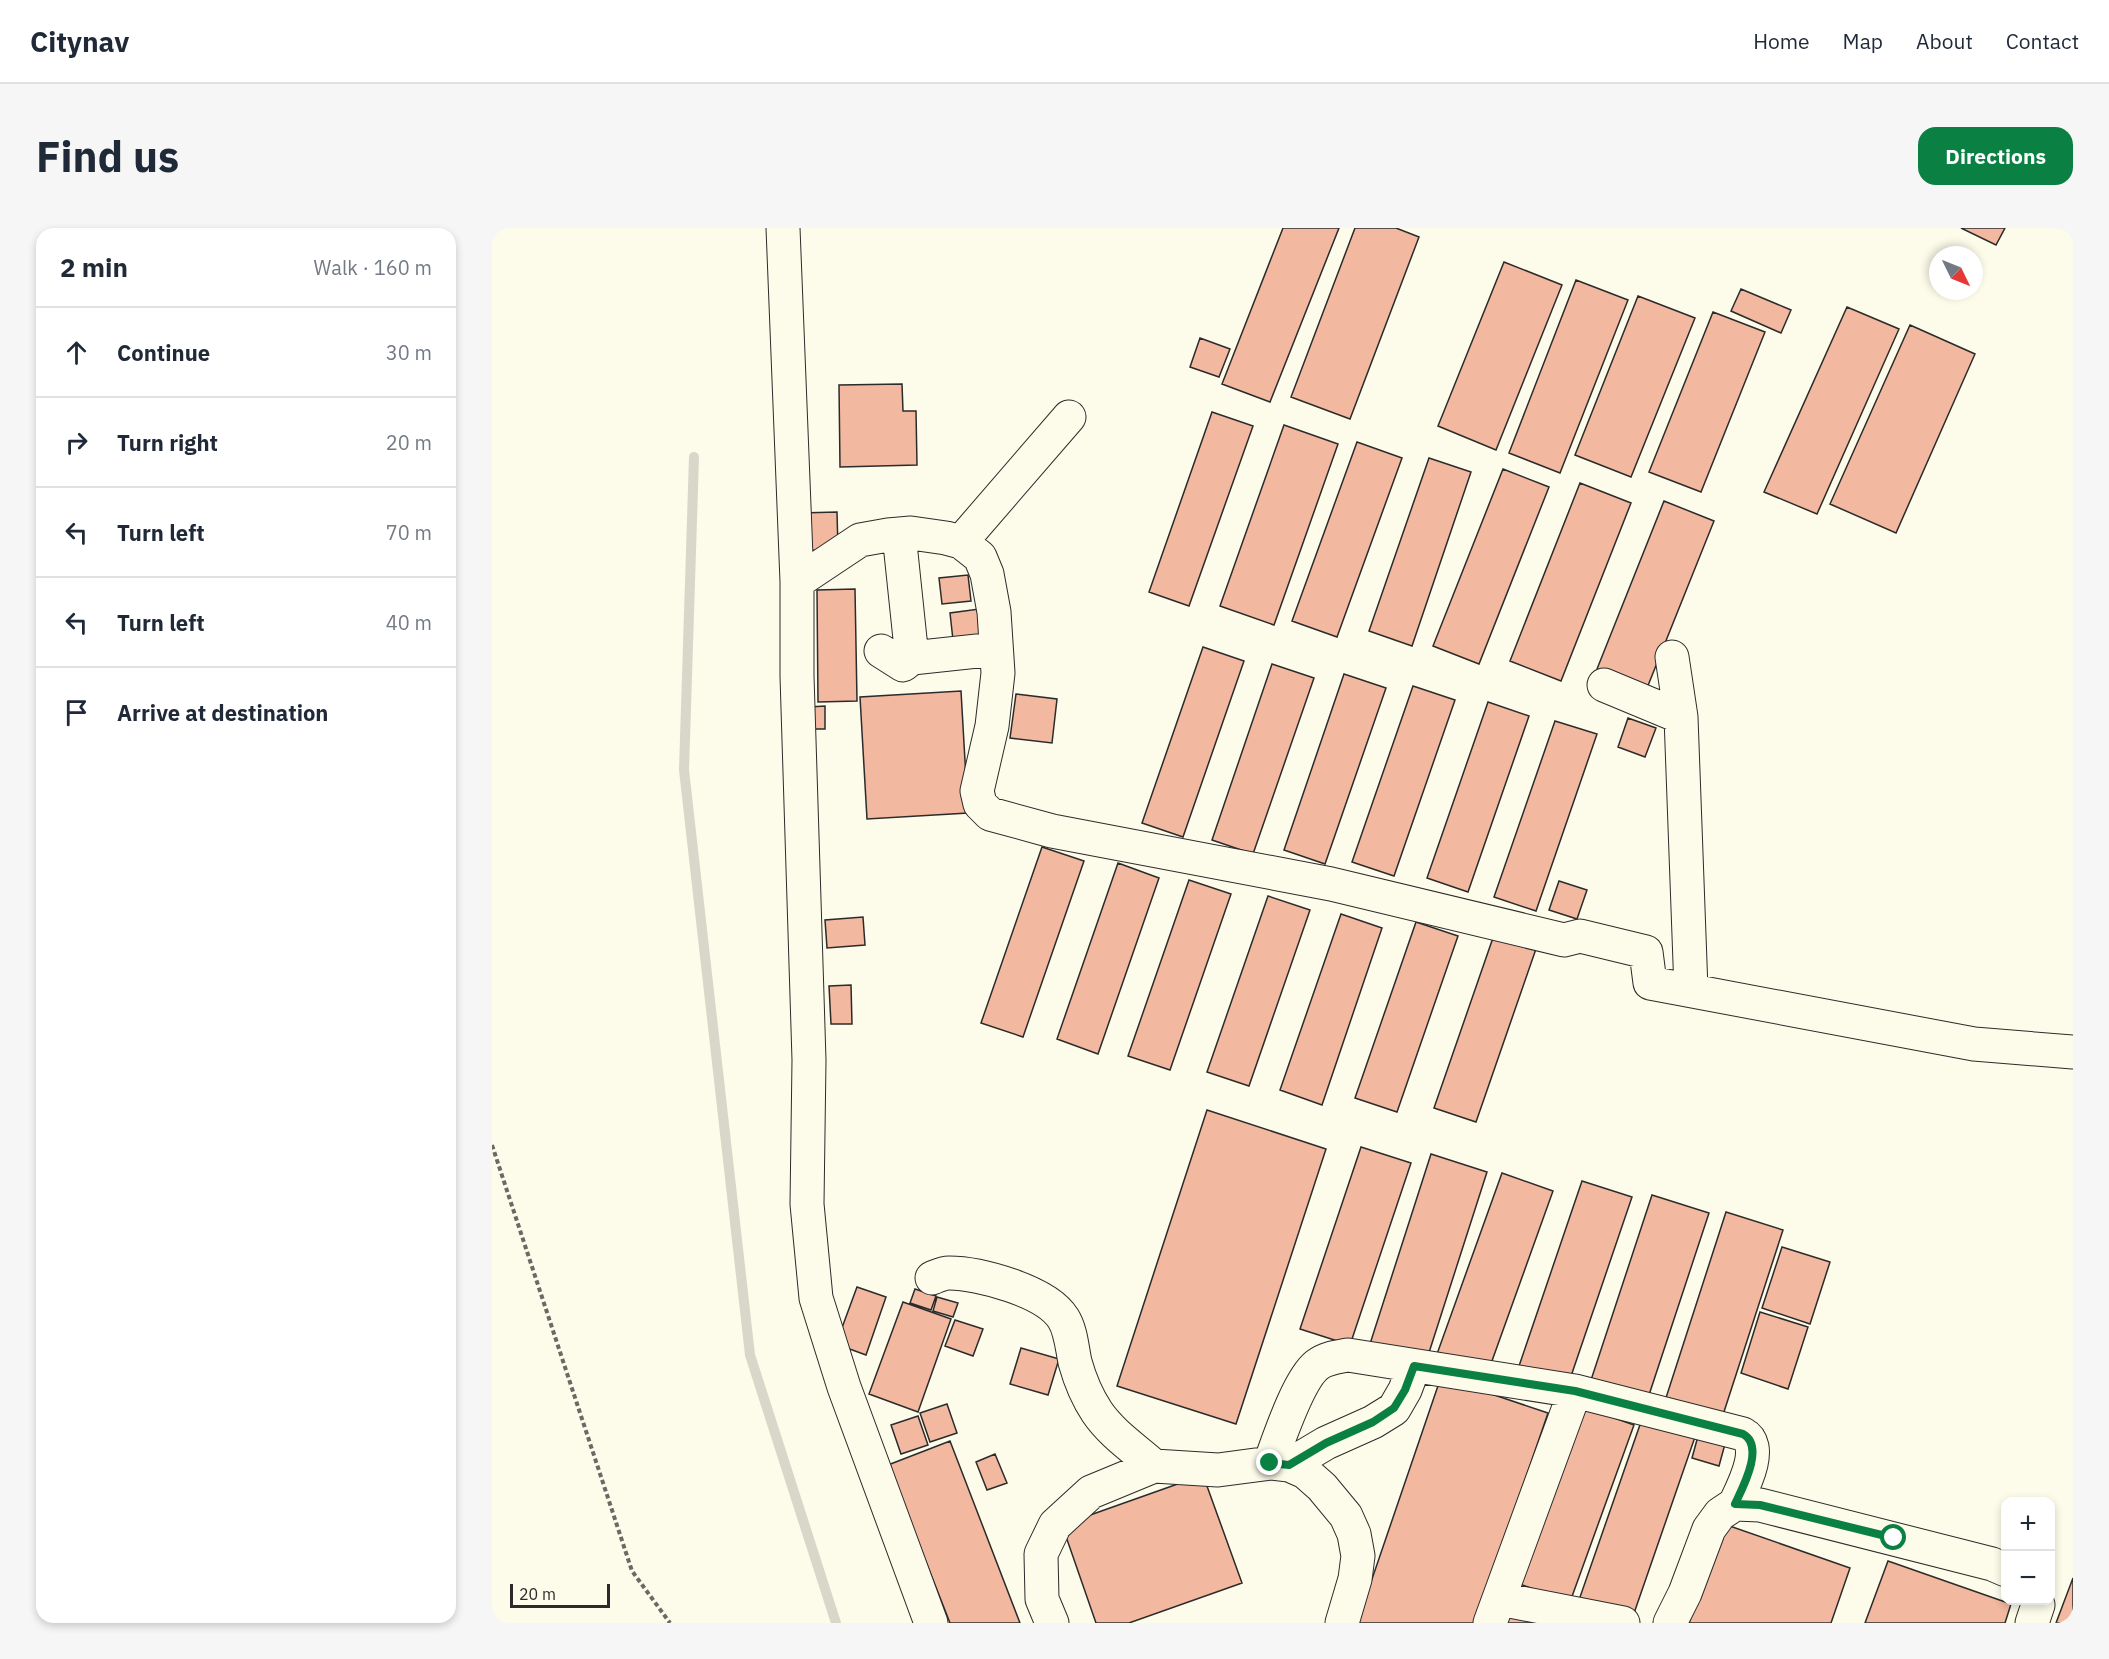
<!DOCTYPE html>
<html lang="en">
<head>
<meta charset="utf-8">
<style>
  body { margin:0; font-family:"IBM Plex Sans",sans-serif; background:#f6f6f7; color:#1f2937 }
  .controls { position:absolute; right:18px; bottom:18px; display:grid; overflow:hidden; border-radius:12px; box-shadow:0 3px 9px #0003 }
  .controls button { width:54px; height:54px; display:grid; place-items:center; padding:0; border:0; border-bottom:2px solid #e0e1e3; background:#fff; color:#1f2937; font:30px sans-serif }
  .compass { position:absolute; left:1437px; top:18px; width:54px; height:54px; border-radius:50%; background:#fff; box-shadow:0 3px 9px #0003; rotate:133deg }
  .scale { position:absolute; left:18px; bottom:15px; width:100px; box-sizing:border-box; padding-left:6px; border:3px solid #2b2b2b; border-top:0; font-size:16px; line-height:21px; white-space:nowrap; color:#2b2b2b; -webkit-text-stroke:4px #fdfbea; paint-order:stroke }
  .stop { position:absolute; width:18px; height:18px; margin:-14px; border:4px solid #0b8043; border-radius:50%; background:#fff }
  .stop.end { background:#0b8043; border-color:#fff; box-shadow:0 2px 6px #0008 }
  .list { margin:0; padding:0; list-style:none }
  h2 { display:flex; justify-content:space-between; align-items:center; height:78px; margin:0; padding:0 24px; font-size:26px }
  h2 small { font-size:20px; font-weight:400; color:#747a83 }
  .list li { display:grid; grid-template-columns:39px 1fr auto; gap:18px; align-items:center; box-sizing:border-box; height:90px; padding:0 24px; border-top:2px solid #e0e1e3 }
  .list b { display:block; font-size:22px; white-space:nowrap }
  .list em { font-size:20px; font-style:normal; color:#747a83 }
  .icon { flex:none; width:33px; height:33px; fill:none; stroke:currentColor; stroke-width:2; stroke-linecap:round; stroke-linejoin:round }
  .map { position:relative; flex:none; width:1581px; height:1395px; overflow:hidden; border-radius:18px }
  header { display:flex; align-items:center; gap:36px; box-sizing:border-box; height:84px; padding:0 30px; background:#fff; border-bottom:2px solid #e0e1e3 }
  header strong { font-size:28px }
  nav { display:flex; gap:33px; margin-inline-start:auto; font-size:21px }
  .intro { display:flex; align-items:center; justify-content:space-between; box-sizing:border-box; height:144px; padding:0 36px }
  h1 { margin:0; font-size:42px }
  .button { padding:15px 27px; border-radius:18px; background:#0b8043; color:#fff; font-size:21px; font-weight:700 }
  main { display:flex; gap:36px; padding:0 36px }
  aside { flex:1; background:#fff; border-radius:18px; box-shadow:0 3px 9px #0003 }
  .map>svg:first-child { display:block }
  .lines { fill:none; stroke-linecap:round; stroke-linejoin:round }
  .stream { stroke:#d8d7c9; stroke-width:10 }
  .building { fill:#f2b8a0; stroke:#2b2b2b; stroke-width:1.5 }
  .minor-casing { stroke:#2b2b2b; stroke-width:35 }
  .path { stroke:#6a6964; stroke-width:4; stroke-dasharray:4.5 3; stroke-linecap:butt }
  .minor { stroke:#fdfbea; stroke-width:33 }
  .route { stroke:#0b8043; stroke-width:8 }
</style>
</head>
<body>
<header>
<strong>Citynav</strong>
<nav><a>Home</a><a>Map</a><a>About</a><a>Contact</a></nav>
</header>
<div class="intro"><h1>Find us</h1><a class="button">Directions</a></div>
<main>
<aside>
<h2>2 min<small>Walk · 160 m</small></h2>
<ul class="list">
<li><svg class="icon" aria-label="ahead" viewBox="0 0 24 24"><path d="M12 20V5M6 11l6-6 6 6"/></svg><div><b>Continue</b></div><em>30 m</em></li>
<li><svg class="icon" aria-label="right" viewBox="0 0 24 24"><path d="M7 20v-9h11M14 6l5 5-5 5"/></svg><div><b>Turn right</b></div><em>20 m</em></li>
<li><svg class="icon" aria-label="left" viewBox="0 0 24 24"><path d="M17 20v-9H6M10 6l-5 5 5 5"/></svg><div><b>Turn left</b></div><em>70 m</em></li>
<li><svg class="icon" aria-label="left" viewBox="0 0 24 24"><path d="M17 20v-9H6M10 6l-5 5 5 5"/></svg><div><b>Turn left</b></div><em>40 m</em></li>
<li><svg class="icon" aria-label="arrive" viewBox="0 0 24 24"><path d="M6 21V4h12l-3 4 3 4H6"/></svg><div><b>Arrive at destination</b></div></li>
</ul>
</aside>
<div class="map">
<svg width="1581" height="1395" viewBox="0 0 1581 1395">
  <rect width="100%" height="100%" fill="#fdfbea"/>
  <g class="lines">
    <!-- stream -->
    <path class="stream" d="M202,229L192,542L258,1127L344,1395"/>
  </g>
  <!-- building -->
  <path class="building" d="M791,0H847L778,174L730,156Z
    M863,0H904L927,9L858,191L799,169Z
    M1469,0H1513L1504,17Z
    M1012,34L1070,57L1004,222L946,198Z
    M1084,52L1136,72L1068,245L1017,225Z
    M1249,61L1299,82L1289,105L1239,83Z
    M1146,68L1203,90L1139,249L1083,227Z
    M1355,79L1407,101L1325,286L1272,264Z
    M1221,84L1273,104L1209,264L1157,244Z
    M1418,97L1483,126L1404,305L1338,276Z
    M708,110L738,121L727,149L698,139Z
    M410,156L411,183H424L425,237L348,239L347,157Z
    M720,184L761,198L697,378L657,364Z
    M792,197L846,216L782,397L728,378Z
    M865,214L910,230L845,409L800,393Z
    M937,230L979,244L920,418L877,403Z
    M1011,241L1057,259L987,436L941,418Z
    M1088,255L1139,275L1069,453L1018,433Z
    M1172,273L1222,293L1155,460L1105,441Z
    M345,284L346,321L309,323L308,285Z
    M476,347L479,373L450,376L447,350Z
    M363,361L365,473L326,474L325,362Z
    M487,381L490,408L461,412L458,385Z
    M711,419L752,433L691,609L650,595Z
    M780,436L822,450L761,626L720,612Z
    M852,446L894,460L833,636L792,622Z
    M921,458L963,472L902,648L860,634Z
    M469,463L476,585L375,591L368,469Z
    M524,466L565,471L560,515L518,510Z
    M996,474L1037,488L976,664L935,650Z
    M333,478V501H318L317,479Z
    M1136,490L1164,500L1153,529L1126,519Z
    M1063,493L1105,506L1044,683L1002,669Z
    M550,619L592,633L531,809L489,795Z
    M626,635L667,650L606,826L565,811Z
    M697,652L739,666L678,842L636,828Z
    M1067,653L1095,662L1085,691L1057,682Z
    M776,668L818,682L757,858L715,844Z
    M849,686L890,700L830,877L788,862Z
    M371,689L373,717L335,720L333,692Z
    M924,694L966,708L905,884L863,870Z
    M1003,704L1045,718L984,894L942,880Z
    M359,757L360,796H339L337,758Z
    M715,882L834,921L744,1196L625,1158Z
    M869,919L919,935L858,1117L808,1101Z
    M939,926L995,944L933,1137L877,1119Z
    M1010,945L1061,963L996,1144L945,1126Z
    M1090,953L1140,969L1076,1157L1026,1141Z
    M1160,967L1217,985L1156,1170L1099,1152Z
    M1234,984L1291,1002L1229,1193L1172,1176Z
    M1290,1019L1338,1034L1318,1096L1270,1080Z
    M365,1059L394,1069L374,1127L344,1116Z
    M423,1061L444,1068L439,1082L418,1075Z
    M445,1069L466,1075L461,1089L441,1083Z
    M411,1074L459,1091L426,1184L377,1166Z
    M1268,1084L1316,1099L1296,1161L1249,1145Z
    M463,1092L491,1101L481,1128L453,1118Z
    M529,1120L567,1131L556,1167L518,1156Z
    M949,1149L1056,1185L984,1395H865Z
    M455,1176L465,1205L438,1214L428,1185Z
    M1086,1177L1142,1197L1078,1374L1022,1354Z
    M426,1188L436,1217L409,1226L399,1197Z
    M1150,1191L1203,1209L1140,1391L1087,1372Z
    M1206,1208L1233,1216L1227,1238L1200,1230Z
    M458,1213L528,1395H458L396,1237Z
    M503,1226L515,1255L495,1262L484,1234Z
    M711,1247L750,1355L637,1395H604L570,1297Z
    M1232,1296L1358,1340L1339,1395H1197Z
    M1396,1333L1519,1376L1513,1395H1373Z
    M1581,1350V1395H1564Z
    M1008,1380L1055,1395H1004Z"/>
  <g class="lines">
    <defs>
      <path id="minor" d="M291,0L305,354V448L317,832L315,976L324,1070L352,1159L439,1395
        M407,306L420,430L504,421
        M469,314L577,189
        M305,354L368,312L396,307L419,305L454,310L469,314L488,329L495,346L502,384L506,445L500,498L485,563L488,576L498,586L560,603L839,656L1072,712L1088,708L1154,724L1158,755L1482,816L1581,824
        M389,423L411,437L420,430
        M1180,429L1189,489
        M1112,457L1189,489L1199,762
        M440,1050C445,1048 451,1045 457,1045C487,1045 554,1063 571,1090C579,1102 580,1120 583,1134C588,1152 595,1169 605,1184C620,1206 643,1221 662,1238
        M778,1235C787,1211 806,1152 825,1137C834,1130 845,1129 856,1127L1083,1163L1251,1206C1273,1218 1251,1259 1243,1276
        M797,1237L834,1215L881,1194L902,1181L913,1162L922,1138
        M1008,1371L1131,1395
        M560,1395L550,1371L549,1326L563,1297L599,1264L662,1238L726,1242L778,1235L797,1237L813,1244L830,1259L854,1288L862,1306L866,1328L863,1351L850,1395
        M998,1395L1083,1163
        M1178,1395L1193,1365L1217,1301L1228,1286L1243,1276L1268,1277L1500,1336L1514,1342
        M1540,1395L1546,1377L1544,1372"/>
    </defs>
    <!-- minor casing -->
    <use href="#minor" class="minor-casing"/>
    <!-- path -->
    <path class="path" d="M0,917L140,1343L178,1395"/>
    <!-- minor -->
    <use href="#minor" class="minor"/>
  </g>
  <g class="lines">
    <!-- route -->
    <path class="route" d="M778,1235L797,1237L834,1215L881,1194L902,1180L913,1162L922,1138L1083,1163L1251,1206C1273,1218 1251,1259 1243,1276L1268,1277L1402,1310"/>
  </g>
</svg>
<div class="controls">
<button>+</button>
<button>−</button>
</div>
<svg class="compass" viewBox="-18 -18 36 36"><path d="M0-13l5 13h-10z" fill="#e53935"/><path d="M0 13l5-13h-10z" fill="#747a83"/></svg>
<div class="scale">20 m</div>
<div class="stop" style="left:1402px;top:1310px"></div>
<div class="stop end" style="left:778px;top:1235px"></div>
</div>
</main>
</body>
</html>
